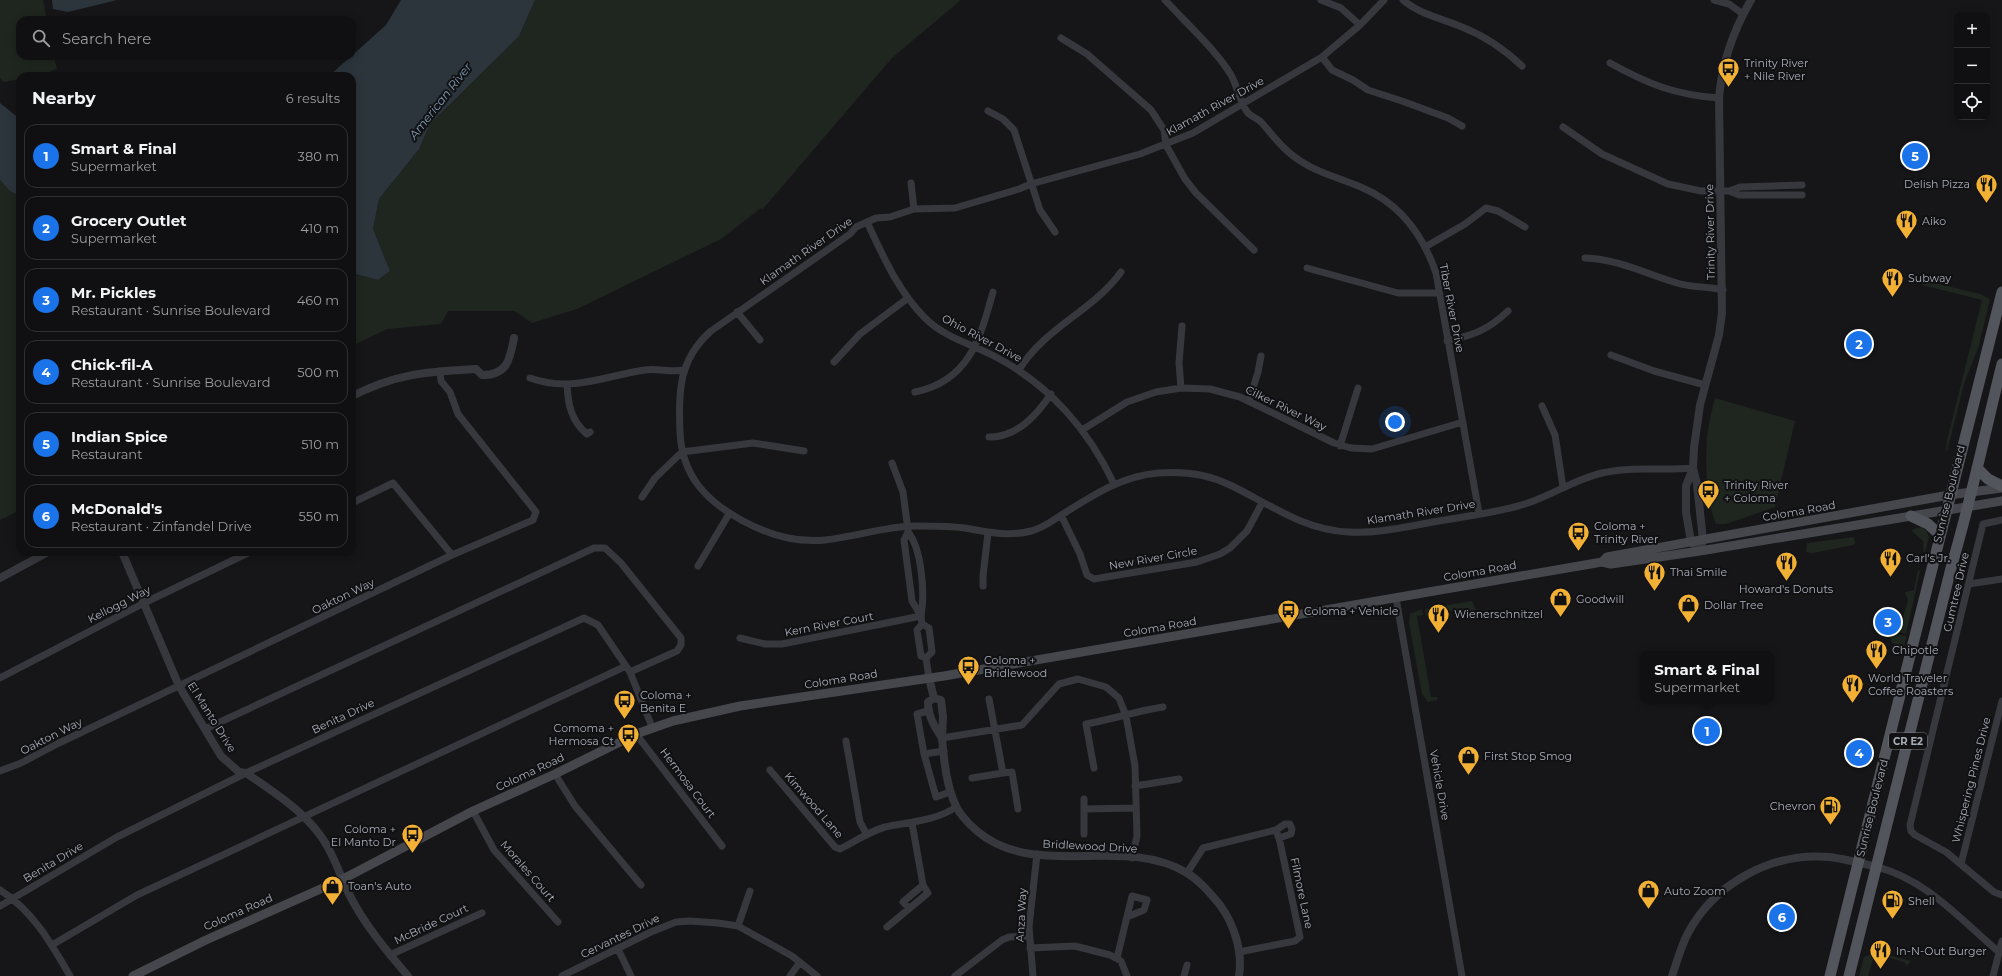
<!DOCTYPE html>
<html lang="en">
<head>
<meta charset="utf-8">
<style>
  body { margin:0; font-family:Montserrat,sans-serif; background:#1e1e20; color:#f1f3f6 }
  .controls { position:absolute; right:12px; top:12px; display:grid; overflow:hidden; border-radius:8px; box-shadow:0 2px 10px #0003 }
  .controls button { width:36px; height:36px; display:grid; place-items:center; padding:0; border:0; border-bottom:1px solid #303032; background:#101012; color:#f1f3f6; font:20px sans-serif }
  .you { position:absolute; left:1395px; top:422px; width:14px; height:14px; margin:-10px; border:3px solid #fff; border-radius:50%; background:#1a73e8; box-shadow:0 0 0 6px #1a73e833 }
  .badge { display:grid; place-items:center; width:26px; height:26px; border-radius:50%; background:#1a73e8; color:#fff; font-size:13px; font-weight:700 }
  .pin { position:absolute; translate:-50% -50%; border:2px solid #fff; box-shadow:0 1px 4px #0006 }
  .popup { position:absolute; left:1640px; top:651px; width:134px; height:52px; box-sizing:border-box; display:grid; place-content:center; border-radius:8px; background:#101012; filter:drop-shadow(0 1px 3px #0005); font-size:13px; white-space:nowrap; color:#9c9d9f }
  .popup b { font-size:15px; color:#f1f3f6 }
  .popup::after { content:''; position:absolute; left:50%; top:100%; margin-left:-8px; border:8px solid transparent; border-top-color:#101012 }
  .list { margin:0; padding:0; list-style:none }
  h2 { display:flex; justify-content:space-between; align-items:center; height:52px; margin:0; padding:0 16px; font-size:17px }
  h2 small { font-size:13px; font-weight:400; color:#9c9d9f }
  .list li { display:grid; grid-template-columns:26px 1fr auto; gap:12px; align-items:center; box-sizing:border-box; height:64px; margin:0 8px 8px; padding:0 8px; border:1px solid #303032; border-radius:12px }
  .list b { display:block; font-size:15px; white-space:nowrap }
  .list p { margin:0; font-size:13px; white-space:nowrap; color:#9c9d9f }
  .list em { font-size:13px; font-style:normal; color:#9c9d9f }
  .icon { flex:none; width:22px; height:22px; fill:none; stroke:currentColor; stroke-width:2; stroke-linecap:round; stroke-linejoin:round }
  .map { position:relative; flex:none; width:2002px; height:976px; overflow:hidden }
  .search { position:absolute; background:#101012; box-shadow:0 2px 10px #0003; left:16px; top:16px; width:340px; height:44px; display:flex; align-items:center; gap:10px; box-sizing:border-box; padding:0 14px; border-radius:12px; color:#9c9d9f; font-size:15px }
  .panel { position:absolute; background:#101012; box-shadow:0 2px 10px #0003; left:16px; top:72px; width:340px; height:484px; border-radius:12px }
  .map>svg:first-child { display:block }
  .green { fill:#1e261f }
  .water { fill:#2c353c }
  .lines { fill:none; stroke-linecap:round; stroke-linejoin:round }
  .minor { stroke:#37383d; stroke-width:7 }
  .tertiary { stroke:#37383d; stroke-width:8 }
  .secondary { stroke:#45474d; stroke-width:9 }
  .primary { stroke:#53555c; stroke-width:11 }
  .labels { text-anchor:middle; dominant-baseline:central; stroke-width:4; stroke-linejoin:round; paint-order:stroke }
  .shield { fill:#111113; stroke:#7b7e86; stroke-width:1 }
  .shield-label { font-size:10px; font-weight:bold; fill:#a8adb8 }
  .poi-label { font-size:11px; fill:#a8adb8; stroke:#111113; text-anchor:start }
  .street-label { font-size:11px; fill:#a8adb8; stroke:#111113 }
  .water-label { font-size:12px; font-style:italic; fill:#7f9bb3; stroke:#111113 }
</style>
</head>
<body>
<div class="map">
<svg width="2002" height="976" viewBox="0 0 2002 976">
  <rect width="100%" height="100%" fill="#161618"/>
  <!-- green -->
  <path class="green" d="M0,0H43L47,20H20V56H54L57,69L36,76H20V79L3,82L0,78Z
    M535,0H961L892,58L762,210L761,208L721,239L577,309L532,323L514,311H448L441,324L387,329L352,346V273L378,280L390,271L373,229L379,199L419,149L430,124L519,36Z
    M0,179L10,191L20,196V510L0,520Z
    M1922,280L1980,294L1990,299L1979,345L1964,384L1947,451H1946L1947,441L1982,300L1922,285Z
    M1715,398L1795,421L1775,507L1726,524H1716C1706,501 1705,462 1707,437C1708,424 1712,411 1715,398Z
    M1921,527L1926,530L1929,537L1924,556L1923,541L1912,531L1914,529Z
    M1854,537L1855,544L1853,545L1813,553L1806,552L1807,543Z
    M1918,570L1920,571L1906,634L1899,632L1908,600L1905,592L1914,590Z
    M1472,601L1476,610L1471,612L1467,608L1426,615L1425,609Z
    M1422,609L1423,615L1417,616L1431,697H1437V700L1428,702L1422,694L1409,623L1410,614Z
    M1899,635L1906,636L1904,647C1897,645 1891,645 1890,637Z
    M1877,952L1911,961L1907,966L1904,962L1879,955L1873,959L1868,976H1859L1864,957Z"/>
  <!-- water -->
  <path class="water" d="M52,0H117L68,12L53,9Z
    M401,0H535L519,36L430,124L419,149L379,199L373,229L390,271L378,280L352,273V76H329L386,25Z
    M0,103L20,119V196L10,191L0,180Z"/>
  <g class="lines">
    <!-- minor -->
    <path class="minor" d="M1165,0C1184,21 1217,51 1231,75C1238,87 1239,102 1248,113C1252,117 1257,118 1261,122C1271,133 1279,145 1292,155C1313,172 1338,177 1363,188C1400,204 1423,235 1436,273L1479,513
      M1321,0L1341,8L1360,25
      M1384,0L1360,25L1322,57L1193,133L1140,154L1031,184L1019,189L955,208L914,209L890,217L876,218L856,227L850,234L711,331C679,359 678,392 680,432C682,476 706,501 743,521C769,535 796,543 825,540C855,537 886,526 916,526C932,526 949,526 965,528C987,532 1009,537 1031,531C1044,528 1053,520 1063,514C1093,495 1122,476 1158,473C1182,471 1208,474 1230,485C1268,503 1303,530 1348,532C1380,534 1413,525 1445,520C1472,515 1502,512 1528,503C1554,494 1576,479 1602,473C1632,466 1663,471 1693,468
      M1403,0C1421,15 1441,18 1462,27C1485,36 1504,49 1522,66
      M1714,0L1729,4L1743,14
      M1061,38L1087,54L1151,110L1164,130L1166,145L1185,179L1196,193L1254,250
      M1322,57L1332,70L1353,80L1368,90L1402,101L1448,118L1462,126
      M1610,63C1648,84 1675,95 1719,98
      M988,111L1003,119L1014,130L1040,210L1055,232
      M1563,127L1602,154L1668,184L1701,191H1729L1739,195H1802
      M911,183L914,209
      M1729,191L1740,187L1802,185
      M867,222C883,256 898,291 925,318C945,338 972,344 996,357C1049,385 1089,430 1114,484
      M1425,247L1465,224L1486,208L1498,211L1525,227
      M1585,258C1618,259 1646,274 1677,283C1693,288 1707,286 1723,290
      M1307,268L1398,293H1439
      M737,312L760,340
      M1447,341C1474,335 1488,330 1508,311
      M1611,355L1654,371L1705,385
      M834,362L860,334L908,298
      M1019,370C1044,328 1093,311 1121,272
      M530,378C572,393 603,376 645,370C658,368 672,373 684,370
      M567,385C568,404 571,421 587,434L590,432
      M1181,388L1179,363L1182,326
      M915,392C969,381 980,339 993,292
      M1249,401L1258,372L1261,356
      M1542,406L1555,435L1563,487
      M1082,430L1127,402L1156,392L1181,388L1210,389L1240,397L1334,443L1351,448L1372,449L1463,422
      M989,437C1017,437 1036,416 1051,394
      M1340,446L1358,388
      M892,463L903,492L908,530
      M642,497L655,478L682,452L753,443L804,451
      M352,503L393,483L452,555
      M1061,515L1080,554L1087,575L1094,579L1197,562L1220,554L1230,548L1247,531L1262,503
      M2002,520L1983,524L1910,825L1911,831L1915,835L1946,852L1994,892L2002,895
      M908,532C922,549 925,594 921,616L912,601L904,540Z
      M698,566L729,514
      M1969,584L2002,579
      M983,586V576L988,533
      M1396,598L1462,976
      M922,624L929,628L932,652L926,658
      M740,638L765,644H782L921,616L922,624L917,630L921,656L926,658
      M926,658L929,678
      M0,678L144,603L250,552
      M989,699L1003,773L1012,772L1018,809
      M928,711L917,714L924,754L936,797L950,792
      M205,729L594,548H605L621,563L681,638V645L677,651L630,672
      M636,734L722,846
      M942,738L1022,725L1059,684L1078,679L1106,687L1119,698L1126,716L1135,766L1137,836L1132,858
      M846,741L860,822L867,835
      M924,754L944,751
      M1094,768L1086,724C1113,719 1137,711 1163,707
      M770,770L835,847L840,849C854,842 870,831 885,827C908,822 936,821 956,807
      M0,771L21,763L57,744L452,555L533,520L536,512L458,414L450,392L441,381L440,371
      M555,774L575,806L641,885
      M972,778L1003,773
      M1135,786L1179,779
      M1084,809L1136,808
      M473,811L494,850L558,922
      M1276,830L1285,824H1290L1292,829L1291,834L1279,838
      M1084,834V799
      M1961,864L2002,701
      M1877,867C1927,880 1960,919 1999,952
      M1187,873L1203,848L1276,830L1280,842L1300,937L1295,941L1239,952
      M0,890C33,911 51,943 70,976
      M0,906L117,837L246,773L584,618L598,625L630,672L652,727
      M909,908L903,902L923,885
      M738,926L750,891
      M887,927L928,893L923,885L912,823
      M52,945L137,895L626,666
      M1030,948L1075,946L1110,955L1121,961L1127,976
      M618,949L631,976
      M390,955L482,913
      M1117,958L1132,896L1147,900L1144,910L1127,917
      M562,976L651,932L676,922L689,921L718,923L738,926L792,956L817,976
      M790,976L800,962
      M955,976L1002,940L1009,937L1029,936
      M1033,976L1029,927L1037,854
      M1184,976L1187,965
      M1993,976L2002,941"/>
    <!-- tertiary -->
    <path class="tertiary" d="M352,396C398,373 426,372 476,369L482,375C508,375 510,359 514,338
      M1693,468L1686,486V512L1691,542L1700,551
      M1700,551L1703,540L1697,484L1693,468L1694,448L1700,405L1719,335L1722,313L1719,98C1722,62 1733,31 1751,0
      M122,552L179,686L221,756L239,772L246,773C272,791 301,809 320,835C333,852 339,873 348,892C363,923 386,950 408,976
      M0,578L48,552
      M929,678L934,698
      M934,698L941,700L943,717L942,738C934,726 928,716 928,702Z
      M942,738C944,760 946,785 956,806C960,815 969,824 977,831C1036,881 1123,834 1187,873C1200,881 1210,893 1220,905C1234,924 1243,952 1239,976
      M1672,976C1677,962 1681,946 1688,933C1715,883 1772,852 1829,857C1845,859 1861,863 1877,867"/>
    <!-- secondary -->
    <path class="secondary" d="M1602,562L1607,557L1949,495L2002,488
      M133,976L206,940L343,879L473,811L555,774L636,734L673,721L740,706L944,676L1602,562L1611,564L1700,551L2002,501"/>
    <!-- primary -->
    <path class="primary" d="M1977,468L1988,479L2002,486
      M1911,516L1928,524L1939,534
      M1830,976C1887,748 1943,519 2002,292
      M1849,976L1951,568C1971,501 1985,432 2002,364"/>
  </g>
  <!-- icons -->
  <defs>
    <symbol id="bus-pin" viewBox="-11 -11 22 30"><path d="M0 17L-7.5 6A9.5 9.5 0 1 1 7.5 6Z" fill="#f2b134" stroke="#111113"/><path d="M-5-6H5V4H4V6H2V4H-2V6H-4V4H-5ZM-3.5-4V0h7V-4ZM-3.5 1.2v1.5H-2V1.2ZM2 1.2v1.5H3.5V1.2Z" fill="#111"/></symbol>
    <symbol id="restaurant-pin" viewBox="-11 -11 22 30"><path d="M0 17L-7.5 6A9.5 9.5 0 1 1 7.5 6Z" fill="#f2b134" stroke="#111113"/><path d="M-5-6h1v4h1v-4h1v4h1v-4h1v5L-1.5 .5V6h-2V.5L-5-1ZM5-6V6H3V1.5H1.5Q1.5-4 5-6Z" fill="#111"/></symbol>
    <symbol id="shop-pin" viewBox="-11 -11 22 30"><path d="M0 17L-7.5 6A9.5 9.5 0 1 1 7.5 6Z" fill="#f2b134" stroke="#111113"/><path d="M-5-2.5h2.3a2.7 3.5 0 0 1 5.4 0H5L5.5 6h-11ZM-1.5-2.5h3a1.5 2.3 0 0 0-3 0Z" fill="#111"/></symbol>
    <symbol id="fuel-pin" viewBox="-11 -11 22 30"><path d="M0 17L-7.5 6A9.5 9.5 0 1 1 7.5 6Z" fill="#f2b134" stroke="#111113"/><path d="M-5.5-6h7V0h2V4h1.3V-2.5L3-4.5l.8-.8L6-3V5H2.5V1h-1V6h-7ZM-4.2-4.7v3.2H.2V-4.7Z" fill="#111"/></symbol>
  </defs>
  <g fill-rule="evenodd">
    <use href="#bus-pin" x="1716" y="56" width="25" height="34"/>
    <use href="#restaurant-pin" x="1974" y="172" width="25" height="34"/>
    <use href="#restaurant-pin" x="1894" y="208" width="25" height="34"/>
    <use href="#restaurant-pin" x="1880" y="266" width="25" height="34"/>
    <use href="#bus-pin" x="1696" y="478" width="25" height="34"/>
    <use href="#bus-pin" x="1566" y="520" width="25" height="34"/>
    <use href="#restaurant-pin" x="1878" y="546" width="25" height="34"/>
    <use href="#restaurant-pin" x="1774" y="550" width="25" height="34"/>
    <use href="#restaurant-pin" x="1642" y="560" width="25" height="34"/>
    <use href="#shop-pin" x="1548" y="586" width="25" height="34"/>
    <use href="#shop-pin" x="1676" y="592" width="25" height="34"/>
    <use href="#bus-pin" x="1276" y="598" width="25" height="34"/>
    <use href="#restaurant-pin" x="1426" y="602" width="25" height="34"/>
    <use href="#restaurant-pin" x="1864" y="638" width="25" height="34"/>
    <use href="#bus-pin" x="956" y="654" width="25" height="34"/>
    <use href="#restaurant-pin" x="1840" y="672" width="25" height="34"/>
    <use href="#bus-pin" x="612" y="688" width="25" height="34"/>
    <use href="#bus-pin" x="616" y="722" width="25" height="34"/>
    <use href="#shop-pin" x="1456" y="744" width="25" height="34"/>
    <use href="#fuel-pin" x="1818" y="794" width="25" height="34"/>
    <use href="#bus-pin" x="400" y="822" width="25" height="34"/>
    <use href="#shop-pin" x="320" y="874" width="25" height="34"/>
    <use href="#shop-pin" x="1636" y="878" width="25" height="34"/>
    <use href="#fuel-pin" x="1880" y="888" width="25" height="34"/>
    <use href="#restaurant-pin" x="1868" y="938" width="25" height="34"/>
  </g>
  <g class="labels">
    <!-- shield labels -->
    <rect class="shield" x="1889" y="733" width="38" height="16" rx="3"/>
    <g class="shield-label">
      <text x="1908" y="741">CR E2</text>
    </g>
    <!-- poi labels -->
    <g class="poi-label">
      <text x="1744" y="63">Trinity River<tspan x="1744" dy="13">+ Nile River</tspan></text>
      <text x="1970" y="184" text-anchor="end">Delish Pizza</text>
      <text x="1922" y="221">Aiko</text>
      <text x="1908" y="278">Subway</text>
      <text x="1724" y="485">Trinity River<tspan x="1724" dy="13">+ Coloma</tspan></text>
      <text x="1594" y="526">Coloma +<tspan x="1594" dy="13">Trinity River</tspan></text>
      <text x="1906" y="558">Carl's Jr.</text>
      <text x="1670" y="572">Thai Smile</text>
      <text x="1786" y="589" text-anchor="middle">Howard's Donuts</text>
      <text x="1576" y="599">Goodwill</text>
      <text x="1704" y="605">Dollar Tree</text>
      <text x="1304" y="611">Coloma + Vehicle</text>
      <text x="1454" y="614">Wienerschnitzel</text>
      <text x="1892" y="650">Chipotle</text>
      <text x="984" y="660">Coloma +<tspan x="984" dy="13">Bridlewood</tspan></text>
      <text x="1868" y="678">World Traveler<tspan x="1868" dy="13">Coffee Roasters</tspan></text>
      <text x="640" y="695">Coloma +<tspan x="640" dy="13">Benita E</tspan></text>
      <text x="614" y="728" text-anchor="end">Comoma +<tspan x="614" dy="13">Hermosa Ct</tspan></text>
      <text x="1484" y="756">First Stop Smog</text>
      <text x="1816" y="806" text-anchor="end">Chevron</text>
      <text x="396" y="829" text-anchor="end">Coloma +<tspan x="396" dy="13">El Manto Dr</tspan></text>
      <text x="348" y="886">Toan's Auto</text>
      <text x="1664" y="891">Auto Zoom</text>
      <text x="1908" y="901">Shell</text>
      <text x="1896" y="951">In-N-Out Burger</text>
    </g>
    <!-- street labels -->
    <g class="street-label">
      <text transform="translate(1215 106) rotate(-29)">Klamath River Drive</text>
      <text transform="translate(1710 232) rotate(-91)">Trinity River Drive</text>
      <text transform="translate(806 251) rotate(-35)">Klamath River Drive</text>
      <text transform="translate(1452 308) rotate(79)">Tiber River Drive</text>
      <text transform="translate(982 338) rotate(28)">Ohio River Drive</text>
      <text transform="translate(1286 408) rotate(26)">Cilker River Way</text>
      <text transform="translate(1949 494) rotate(-76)">Sunrise Boulevard</text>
      <text transform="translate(1799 511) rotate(-10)">Coloma Road</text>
      <text transform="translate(1421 512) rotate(-9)">Klamath River Drive</text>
      <text transform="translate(1153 558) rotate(-10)">New River Circle</text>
      <text transform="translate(1480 571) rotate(-10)">Coloma Road</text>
      <text transform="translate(1956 592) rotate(-77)">Gumtree Drive</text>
      <text transform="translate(343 596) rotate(-26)">Oakton Way</text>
      <text transform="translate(119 604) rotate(-27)">Kellogg Way</text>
      <text transform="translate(829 624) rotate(-11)">Kern River Court</text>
      <text transform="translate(1160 627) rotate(-10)">Coloma Road</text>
      <text transform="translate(841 679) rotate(-9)">Coloma Road</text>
      <text transform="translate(343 716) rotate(-25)">Benita Drive</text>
      <text transform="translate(212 717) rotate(58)">El Manto Drive</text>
      <text transform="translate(51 736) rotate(-27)">Oakton Way</text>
      <text transform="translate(530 772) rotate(-25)">Coloma Road</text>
      <text transform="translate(1971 780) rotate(-76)">Whispering Pines Drive</text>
      <text transform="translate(688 783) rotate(53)">Hermosa Court</text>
      <text transform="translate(1440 785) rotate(80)">Vehicle Drive</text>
      <text transform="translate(814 805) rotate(49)">Kimwood Lane</text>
      <text transform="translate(1872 808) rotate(-76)">Sunrise Boulevard</text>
      <text transform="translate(1090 846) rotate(3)">Bridlewood Drive</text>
      <text transform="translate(53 862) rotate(-31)">Benita Drive</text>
      <text transform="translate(528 871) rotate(49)">Morales Court</text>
      <text transform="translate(1302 893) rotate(78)">Filmore Lane</text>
      <text transform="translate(238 912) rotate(-24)">Coloma Road</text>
      <text transform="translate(1021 915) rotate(-87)">Anza Way</text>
      <text transform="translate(431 924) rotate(-25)">McBride Court</text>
      <text transform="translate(620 936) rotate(-26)">Cervantes Drive</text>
    </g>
    <!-- water labels -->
    <g class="water-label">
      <text transform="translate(440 101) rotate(-52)">American River</text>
    </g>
  </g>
</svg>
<div class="controls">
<button>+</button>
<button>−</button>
<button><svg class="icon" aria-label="locate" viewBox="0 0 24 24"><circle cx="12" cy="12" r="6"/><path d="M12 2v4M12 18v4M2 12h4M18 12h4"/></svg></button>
</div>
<div class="you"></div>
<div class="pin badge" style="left:1707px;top:731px">1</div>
<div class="popup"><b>Smart &amp; Final</b>Supermarket</div>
<div class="pin badge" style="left:1859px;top:344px">2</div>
<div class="pin badge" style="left:1888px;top:622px">3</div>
<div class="pin badge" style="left:1859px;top:753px">4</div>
<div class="pin badge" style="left:1915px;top:156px">5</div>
<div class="pin badge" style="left:1782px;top:917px">6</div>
<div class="search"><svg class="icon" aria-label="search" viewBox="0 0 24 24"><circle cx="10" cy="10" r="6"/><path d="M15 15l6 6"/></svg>Search here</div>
<section class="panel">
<h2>Nearby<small>6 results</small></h2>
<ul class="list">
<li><span class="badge">1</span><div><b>Smart &amp; Final</b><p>Supermarket</p></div><em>380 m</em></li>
<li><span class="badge">2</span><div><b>Grocery Outlet</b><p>Supermarket</p></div><em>410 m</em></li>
<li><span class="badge">3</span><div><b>Mr. Pickles</b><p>Restaurant · Sunrise Boulevard</p></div><em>460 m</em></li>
<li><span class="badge">4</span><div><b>Chick-fil-A</b><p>Restaurant · Sunrise Boulevard</p></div><em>500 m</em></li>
<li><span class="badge">5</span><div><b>Indian Spice</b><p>Restaurant</p></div><em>510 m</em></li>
<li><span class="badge">6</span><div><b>McDonald's</b><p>Restaurant · Zinfandel Drive</p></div><em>550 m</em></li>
</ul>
</section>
</div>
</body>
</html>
